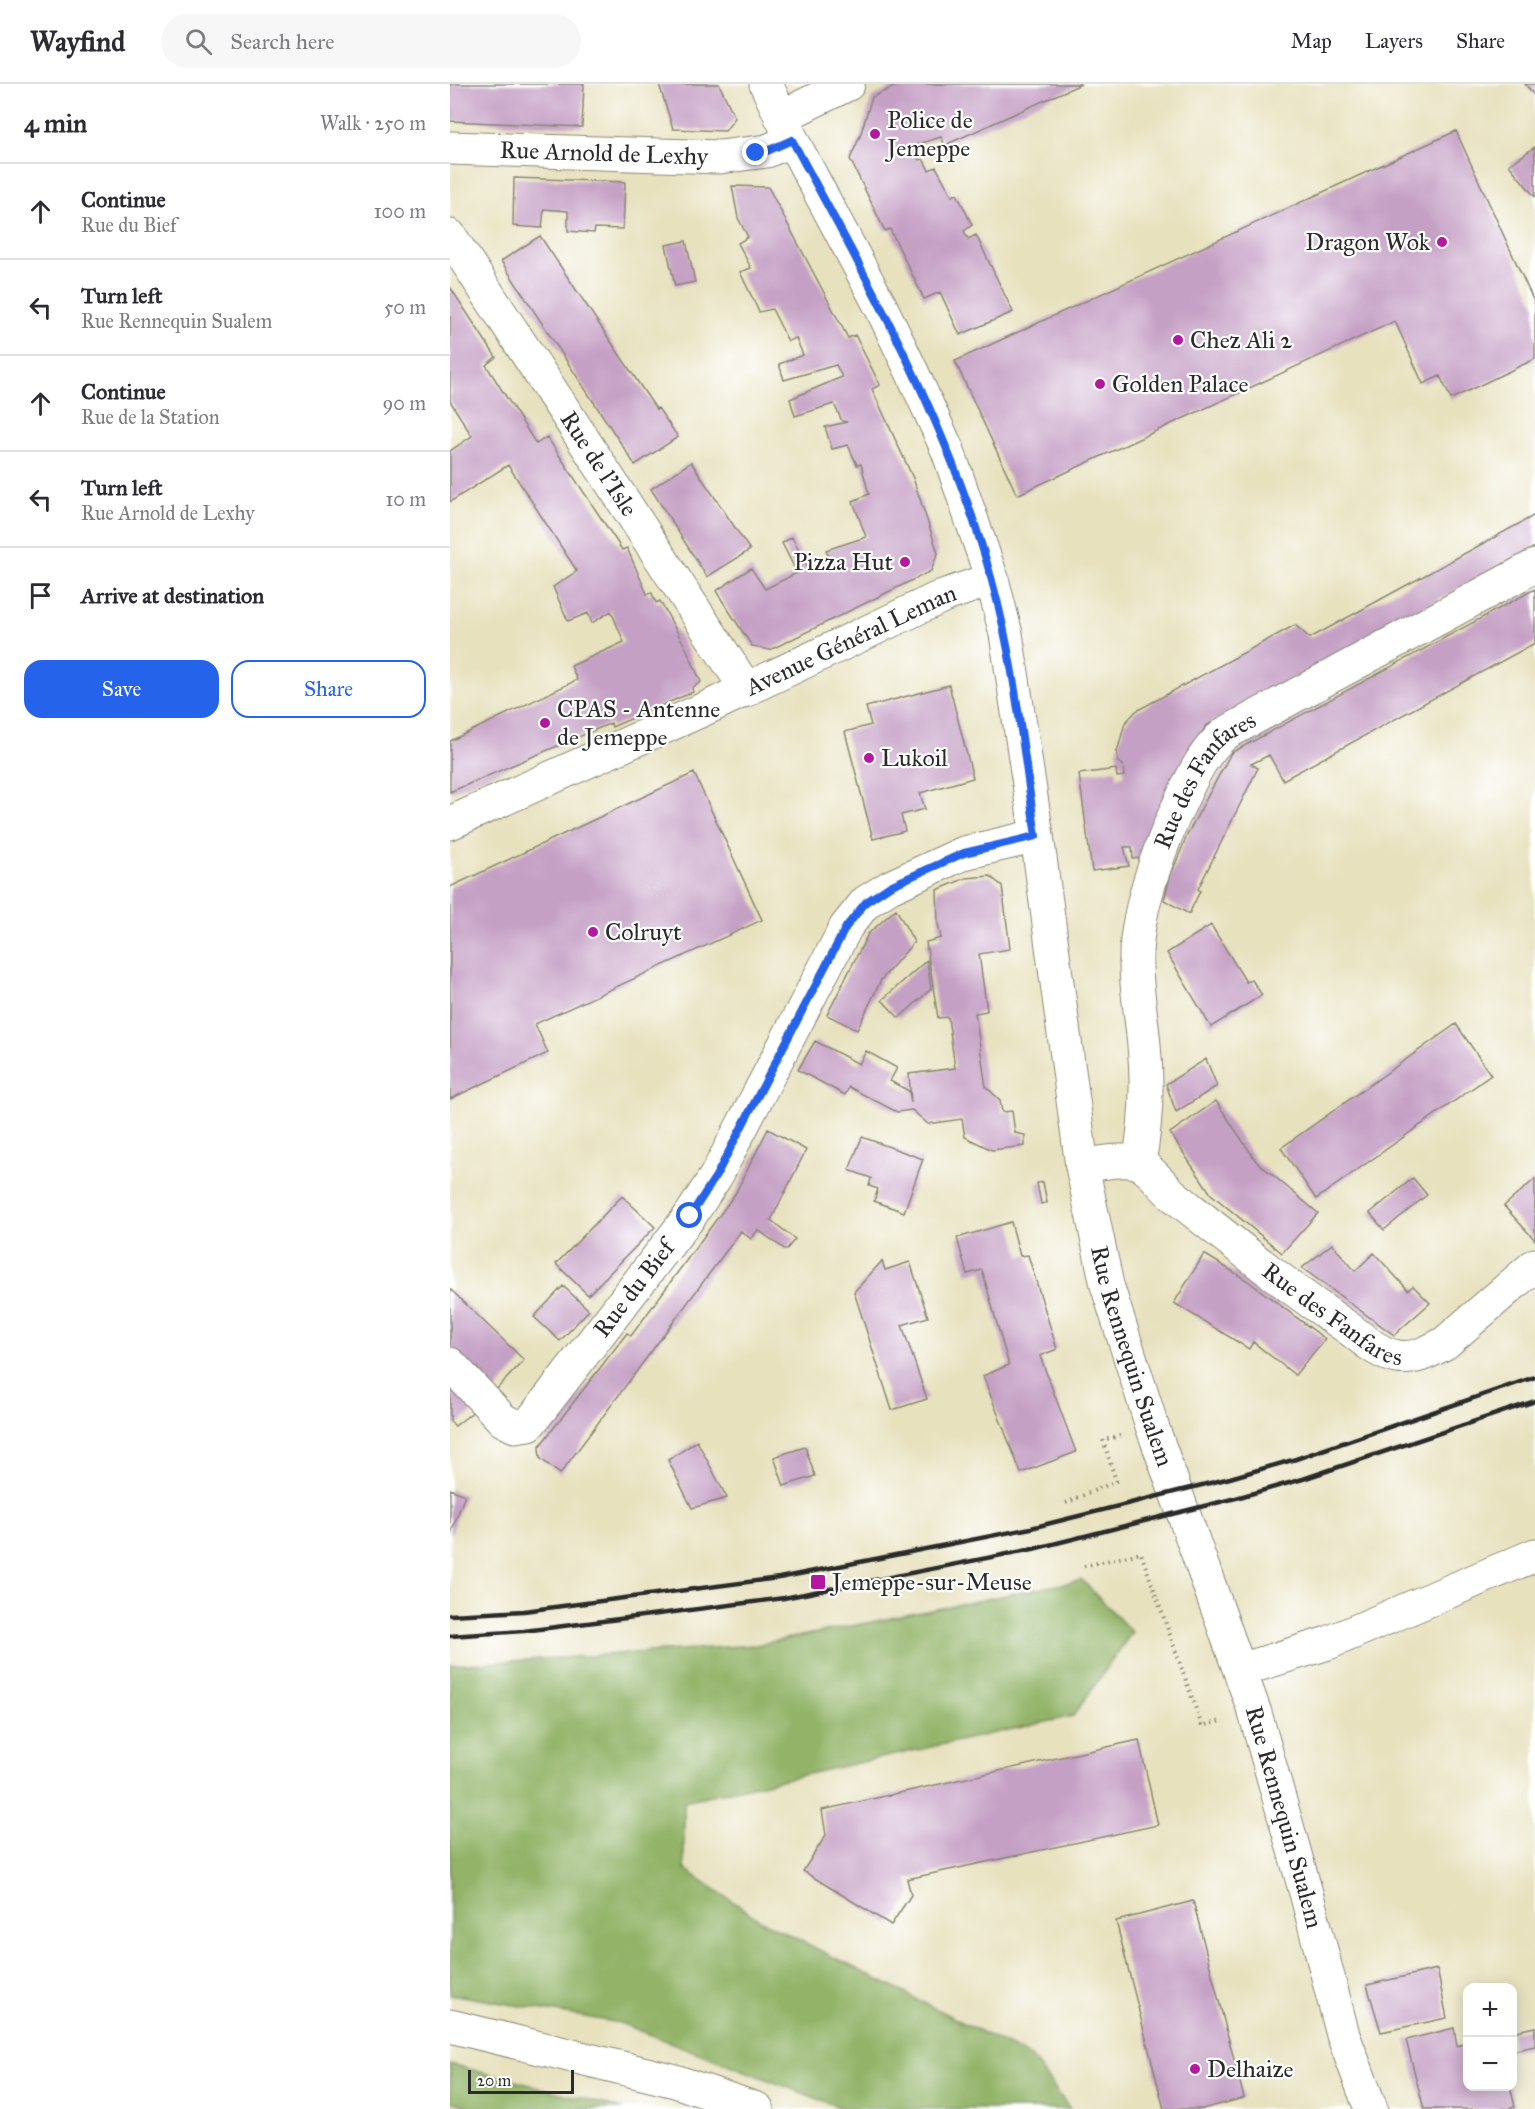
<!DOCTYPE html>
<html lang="en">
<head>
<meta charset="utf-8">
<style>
  body { margin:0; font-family:"IM FELL Great Primer",serif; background:#f7f7f7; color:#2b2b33 }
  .controls { position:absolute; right:18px; bottom:18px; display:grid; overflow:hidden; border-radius:12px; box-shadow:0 3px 15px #0003 }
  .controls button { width:54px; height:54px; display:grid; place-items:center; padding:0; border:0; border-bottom:2px solid #e1e1e2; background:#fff; color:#2b2b33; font:30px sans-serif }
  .scale { position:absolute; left:18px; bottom:15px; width:106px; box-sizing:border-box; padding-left:6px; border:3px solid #2b2b2b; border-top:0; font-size:16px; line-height:21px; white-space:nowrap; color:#2b2b2b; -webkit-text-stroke:4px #fff; paint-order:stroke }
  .stop { position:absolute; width:18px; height:18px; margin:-14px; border:4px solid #2563eb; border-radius:50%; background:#fff }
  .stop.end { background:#2563eb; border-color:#fff; box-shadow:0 2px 6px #0008 }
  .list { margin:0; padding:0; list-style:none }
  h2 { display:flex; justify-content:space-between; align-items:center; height:78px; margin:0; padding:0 24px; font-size:26px }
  h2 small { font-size:20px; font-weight:400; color:#7c7c81 }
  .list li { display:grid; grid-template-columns:39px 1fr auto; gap:18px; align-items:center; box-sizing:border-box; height:96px; padding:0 24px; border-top:2px solid #e1e1e2 }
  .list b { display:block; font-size:22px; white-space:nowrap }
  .list p { margin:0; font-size:20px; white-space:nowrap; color:#7c7c81 }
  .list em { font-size:20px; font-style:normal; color:#7c7c81 }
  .actions { display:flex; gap:12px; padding:18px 24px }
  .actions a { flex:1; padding:14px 0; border:2px solid #2563eb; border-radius:18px; text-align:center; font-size:21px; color:#2563eb }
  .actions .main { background:#2563eb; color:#fff }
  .icon { flex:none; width:33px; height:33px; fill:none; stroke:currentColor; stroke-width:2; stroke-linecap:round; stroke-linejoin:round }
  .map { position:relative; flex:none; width:1085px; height:2025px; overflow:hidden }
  header { display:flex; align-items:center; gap:36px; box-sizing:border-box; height:84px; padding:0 30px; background:#fff; border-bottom:2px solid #e1e1e2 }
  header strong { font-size:28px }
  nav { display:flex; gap:33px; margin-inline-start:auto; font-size:21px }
  .search { width:420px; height:54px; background:#f7f7f7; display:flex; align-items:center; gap:15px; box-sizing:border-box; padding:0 21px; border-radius:33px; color:#7c7c81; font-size:22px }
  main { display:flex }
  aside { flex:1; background:#fff }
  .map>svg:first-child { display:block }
  .forest { fill:#92b367; stroke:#5e6f49; stroke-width:1.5 }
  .building { fill:#c5a0c5 }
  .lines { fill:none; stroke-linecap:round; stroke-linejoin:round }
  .minor-casing { stroke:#898674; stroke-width:35 }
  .tertiary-casing { stroke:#898674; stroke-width:35 }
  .motorway-casing { stroke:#898674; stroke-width:35 }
  .path { stroke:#898674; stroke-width:4; stroke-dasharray:1.5 4.5; stroke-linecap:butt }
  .minor { stroke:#fff; stroke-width:33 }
  .tertiary { stroke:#fff; stroke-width:33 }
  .motorway { stroke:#fff; stroke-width:33 }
  .rail { stroke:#2b2b2b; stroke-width:4.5 }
  .route { stroke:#2563eb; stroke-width:8 }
  .poi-dot { fill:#b5179e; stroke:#fff; stroke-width:2 }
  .labels { text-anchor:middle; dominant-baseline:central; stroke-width:4.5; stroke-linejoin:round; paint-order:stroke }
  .poi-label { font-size:24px; fill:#2b2b2b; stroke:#fff; text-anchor:start }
  .street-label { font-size:24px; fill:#2b2b2b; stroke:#fff }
</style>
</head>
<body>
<header>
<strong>Wayfind</strong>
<div class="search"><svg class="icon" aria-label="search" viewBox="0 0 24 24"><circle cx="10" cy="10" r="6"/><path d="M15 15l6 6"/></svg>Search here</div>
<nav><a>Map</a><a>Layers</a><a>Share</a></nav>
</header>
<main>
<aside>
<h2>4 min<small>Walk · 250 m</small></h2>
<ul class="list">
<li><svg class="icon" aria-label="ahead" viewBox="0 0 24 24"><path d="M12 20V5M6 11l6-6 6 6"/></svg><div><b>Continue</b><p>Rue du Bief</p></div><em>100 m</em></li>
<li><svg class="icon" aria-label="left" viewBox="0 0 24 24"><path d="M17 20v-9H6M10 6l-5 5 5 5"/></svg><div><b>Turn left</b><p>Rue Rennequin Sualem</p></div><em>50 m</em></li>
<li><svg class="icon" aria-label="ahead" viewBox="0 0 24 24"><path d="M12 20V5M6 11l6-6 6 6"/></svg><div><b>Continue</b><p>Rue de la Station</p></div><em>90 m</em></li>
<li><svg class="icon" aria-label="left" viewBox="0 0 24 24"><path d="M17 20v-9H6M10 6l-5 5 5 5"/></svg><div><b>Turn left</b><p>Rue Arnold de Lexhy</p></div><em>10 m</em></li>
<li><svg class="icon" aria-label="arrive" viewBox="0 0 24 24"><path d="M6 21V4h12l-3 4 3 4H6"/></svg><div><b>Arrive at destination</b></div></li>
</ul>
<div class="actions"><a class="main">Save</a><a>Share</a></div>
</aside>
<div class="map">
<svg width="1085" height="2025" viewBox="0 0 1085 2025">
  <rect width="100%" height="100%" fill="#fff"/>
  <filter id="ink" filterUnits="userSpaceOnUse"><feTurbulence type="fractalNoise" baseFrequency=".0167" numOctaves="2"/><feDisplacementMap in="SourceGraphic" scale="12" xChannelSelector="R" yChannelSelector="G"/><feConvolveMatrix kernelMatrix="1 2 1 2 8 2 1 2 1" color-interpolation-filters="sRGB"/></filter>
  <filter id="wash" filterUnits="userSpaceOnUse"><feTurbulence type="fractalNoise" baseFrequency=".008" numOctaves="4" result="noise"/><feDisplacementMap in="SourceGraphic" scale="24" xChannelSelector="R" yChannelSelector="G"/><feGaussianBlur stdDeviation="1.35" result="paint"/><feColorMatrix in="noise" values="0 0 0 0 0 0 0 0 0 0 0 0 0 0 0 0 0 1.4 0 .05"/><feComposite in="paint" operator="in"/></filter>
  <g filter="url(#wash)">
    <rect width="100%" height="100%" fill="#e7e1be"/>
    <!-- forest -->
    <path class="forest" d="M632,1496L682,1548L623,1632L234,1717V1784L310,1836L581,1973L620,2025H394L170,1939L0,1910V1581L306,1561Z
      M0,1980L173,2025H24L0,2017Z"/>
    <g id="blocks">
      <!-- building -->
      <path class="building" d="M0,0H134L132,43L0,37Z
        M209,0H269L285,34L275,47L223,45Z
        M450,0H631L495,61L491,53L462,62L469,76L473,75L479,86L486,83L502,112L507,110L522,141L514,147L518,155L526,151L563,228L510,251L490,208L474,215L440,145L435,147L400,75L410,52L422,13Z
        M1075,0H1085V12Z
        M1006,47L1085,220V275L1001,315L990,292L973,300L945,237L567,411L505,277Z
        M1085,63V113L1059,81Z
        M64,94L175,98L173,145L145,144L144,149L118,147V127L94,125L92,144L63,142Z
        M282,102L318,103L398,254L405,251L430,301L422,305L463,394L488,469L481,487L320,566L302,562L266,507L301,484L315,505L347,489L332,459L342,453L359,486L380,475L376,466L416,453L403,417L419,410L411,380L407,381L398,361L382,365L375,343L397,338L392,337L384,320L345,332L340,315L392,293L386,281L334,296L329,280L353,271L346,254L338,257L322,225L309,228L290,188L301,184L288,159L298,153L288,134Z
        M90,152L206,325L208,324L228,353L185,381L51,177Z
        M236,157L245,198L225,202L216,161Z
        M0,203L46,273L36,281L86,360L97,353L169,461L172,466L177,464L197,510L202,509L206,519L210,517L237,566L251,598L242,604L243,608L162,643L161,639L0,708V657L127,596L121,582L174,558L161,527L142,539L138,529L118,537L103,503L127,487L58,381L0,418V367L22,352L0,317Z
        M241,378L300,466L257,493L201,405Z
        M1085,431V463L757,641L739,666L691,774L683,775L682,763H674L679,782L642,787L629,690L666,685L667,693L674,692L673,681L668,678L667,668L675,639L686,627L845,541L860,554Z
        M1085,505V559L833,696L819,671L801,680L808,684L748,805L750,807L739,830L714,816L720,793L738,749L781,669Z
        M499,601L523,694L470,709L475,725L451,731L455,747L423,755L395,648L421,641L416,623Z
        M244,689L312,836L85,940L98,969L0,1015V803Z
        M540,792L552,802L560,865L529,870L537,927L525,929L536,1003L550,1016L552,1028L562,1027L565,1049L575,1051V1062L542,1066L515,1053L512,1035L478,1040L462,1026L447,1028L399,1003L395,1011L348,986L365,957L409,980L416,967L447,984L440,997L459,1007L461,1019L459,990L505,984L498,933L488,934L476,858L491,854L488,840L487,806L516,794Z
        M446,825L464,858L431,896L407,946L377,931L418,850Z
        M761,841L796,898L802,896L812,911L761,943L717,869Z
        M477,876L481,905L449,934L432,916Z
        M1006,940L1041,991L866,1115L831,1064Z
        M756,975L767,1002L726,1028L716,1000Z
        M766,1017L806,1077L868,1129L832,1169L761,1110L720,1049Z
        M318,1045L356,1066L321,1136L345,1155L336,1166L308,1146L301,1155L291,1147L110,1390L90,1374L89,1363L177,1249L181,1252L285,1110Z
        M412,1053L473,1075L454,1128L424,1117L428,1105L419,1102L421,1094L399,1086Z
        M963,1094L977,1111L934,1146L920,1129Z
        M1085,1095V1156L1054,1122Z
        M593,1098L597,1119L591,1120L587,1099Z
        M172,1112L205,1143L138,1211L106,1180Z
        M561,1138L570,1172L578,1171L607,1265L590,1272L626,1368L571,1389L533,1292L559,1281L551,1254L532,1186L517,1190L507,1154Z
        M882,1160L905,1187L924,1169L958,1206L963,1202L980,1219L944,1251L852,1184Z
        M754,1170L798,1197L875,1255L845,1291L803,1258L799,1265L724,1219Z
        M432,1177L435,1186L460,1178L478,1233L452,1241L477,1315L442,1326L404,1208Z
        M113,1202L139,1226L110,1257L84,1233Z
        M0,1205L74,1276L44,1308L0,1266Z
        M0,1298L24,1327L5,1342L0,1337Z
        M247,1357L277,1414L242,1424L218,1376Z
        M355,1363L365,1392L334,1402L324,1373Z
        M0,1405L15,1411L0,1452Z
        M689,1656L708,1741L457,1795L461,1811L441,1841L353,1787L376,1751L372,1726Z
        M743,1817L794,2014L752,2025H714L666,1837Z
        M987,1885L997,1934L931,1948L917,1901Z
        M1085,1943V1962L1062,1967V1948Z
        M1004,1944L1007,1962L1017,1959V2002H1060L1065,2023L1057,2025H974L956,1956Z"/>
    </g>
  </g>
  <g filter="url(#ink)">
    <use href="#blocks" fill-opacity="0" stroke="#898674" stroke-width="1.5"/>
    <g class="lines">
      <defs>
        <g id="minor">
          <path d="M331,33L398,0"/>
          <path id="s1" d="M0,64L270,73L317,67L342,56"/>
          <path id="s2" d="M0,152L297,606"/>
          <path id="s3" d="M0,739L261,622L493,512L542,495"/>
          <path id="s4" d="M689,1079C696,1041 698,1000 694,961C691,926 683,890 687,856C692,811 709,766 727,725C740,698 752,668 776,649L1085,482"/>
          <path id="s5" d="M632,1082C645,1080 678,1073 690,1080C701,1086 713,1102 723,1111C781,1157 839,1204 901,1246C914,1256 931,1271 948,1273C965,1276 980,1267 995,1259L1085,1181"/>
          <path id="s6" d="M0,1280L53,1336L65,1342L79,1340L240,1132L266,1092L396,843L416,818L440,803L514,769L587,752"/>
          <path d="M791,1586L878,1559L1085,1471"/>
        </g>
        <g id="tertiary">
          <path id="s7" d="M316,0L342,56L431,223L462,288L498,367L542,495L556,550L587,752L632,1082L657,1201L702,1342L805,1629L858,1816L893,1951L921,2025"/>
        </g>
        <path id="motorway" d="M0,1942L225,1997L307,2025"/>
      </defs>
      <!-- minor casing -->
      <use href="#minor" class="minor-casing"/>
      <!-- tertiary casing -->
      <use href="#tertiary" class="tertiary-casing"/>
      <!-- motorway casing -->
      <use href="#motorway" class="motorway-casing"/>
      <!-- path -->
      <path class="path" d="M616,1419L666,1397L653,1356L670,1352
        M634,1482L691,1469L752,1642L771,1637"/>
      <!-- minor -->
      <use href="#minor" class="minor"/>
      <!-- tertiary -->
      <use href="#tertiary" class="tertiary"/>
      <!-- motorway -->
      <use href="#motorway" class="motorway"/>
      <!-- rail -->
      <path class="rail" d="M0,1531L74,1527L329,1494L581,1444L780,1394L846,1375L1085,1293
        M0,1552L74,1547L334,1514L583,1465L786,1414L853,1395L1085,1317"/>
    </g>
  </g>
  <g class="lines" filter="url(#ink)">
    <!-- route -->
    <path class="route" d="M240,1132L266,1092L396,843L416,818L440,802L514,769L586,752C573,667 565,580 542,497C500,341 418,197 342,56L317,67L306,69"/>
  </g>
  <!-- markers -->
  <g class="poi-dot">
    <circle cx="425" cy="50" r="6"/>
    <circle cx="992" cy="158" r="6"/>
    <circle cx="728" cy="256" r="6"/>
    <circle cx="650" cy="300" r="6"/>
    <circle cx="455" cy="478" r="6"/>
    <circle cx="95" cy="639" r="6"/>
    <circle cx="419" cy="674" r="6"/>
    <circle cx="143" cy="848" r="6"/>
    <rect x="360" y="1490" width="16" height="16" rx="3"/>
    <circle cx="745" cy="1985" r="6"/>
  </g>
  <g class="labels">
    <!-- poi labels -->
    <g class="poi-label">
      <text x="437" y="36">Police de<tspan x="437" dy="28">Jemeppe</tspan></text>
      <text x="980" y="158" text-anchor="end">Dragon Wok</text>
      <text x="740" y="256">Chez Ali 2</text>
      <text x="662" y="300">Golden Palace</text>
      <text x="443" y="478" text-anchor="end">Pizza Hut</text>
      <text x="107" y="625">CPAS - Antenne<tspan x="107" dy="28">de Jemeppe</tspan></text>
      <text x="431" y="674">Lukoil</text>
      <text x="155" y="848">Colruyt</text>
      <text x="382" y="1498">Jemeppe-sur-Meuse</text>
      <text x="757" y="1985">Delhaize</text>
    </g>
    <!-- street labels -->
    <g class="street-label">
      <text stroke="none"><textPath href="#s1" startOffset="154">Rue Arnold de Lexhy</textPath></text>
      <text stroke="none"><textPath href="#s2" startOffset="272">Rue de l'Isle</textPath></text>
      <text stroke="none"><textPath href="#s3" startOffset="441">Avenue Général Leman</textPath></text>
      <text stroke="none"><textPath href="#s4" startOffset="402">Rue des Fanfares</textPath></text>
      <text stroke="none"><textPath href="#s6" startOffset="276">Rue du Bief</textPath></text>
      <text stroke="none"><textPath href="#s5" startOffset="304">Rue des Fanfares</textPath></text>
      <text stroke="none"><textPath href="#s7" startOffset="1336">Rue Rennequin Sualem</textPath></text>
      <text stroke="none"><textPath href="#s7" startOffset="1822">Rue Rennequin Sualem</textPath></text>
    </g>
  </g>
</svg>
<div class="controls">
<button>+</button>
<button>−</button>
</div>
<div class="scale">20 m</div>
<div class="stop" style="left:240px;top:1132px"></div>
<div class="stop end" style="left:306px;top:69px"></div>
</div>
</main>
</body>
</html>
